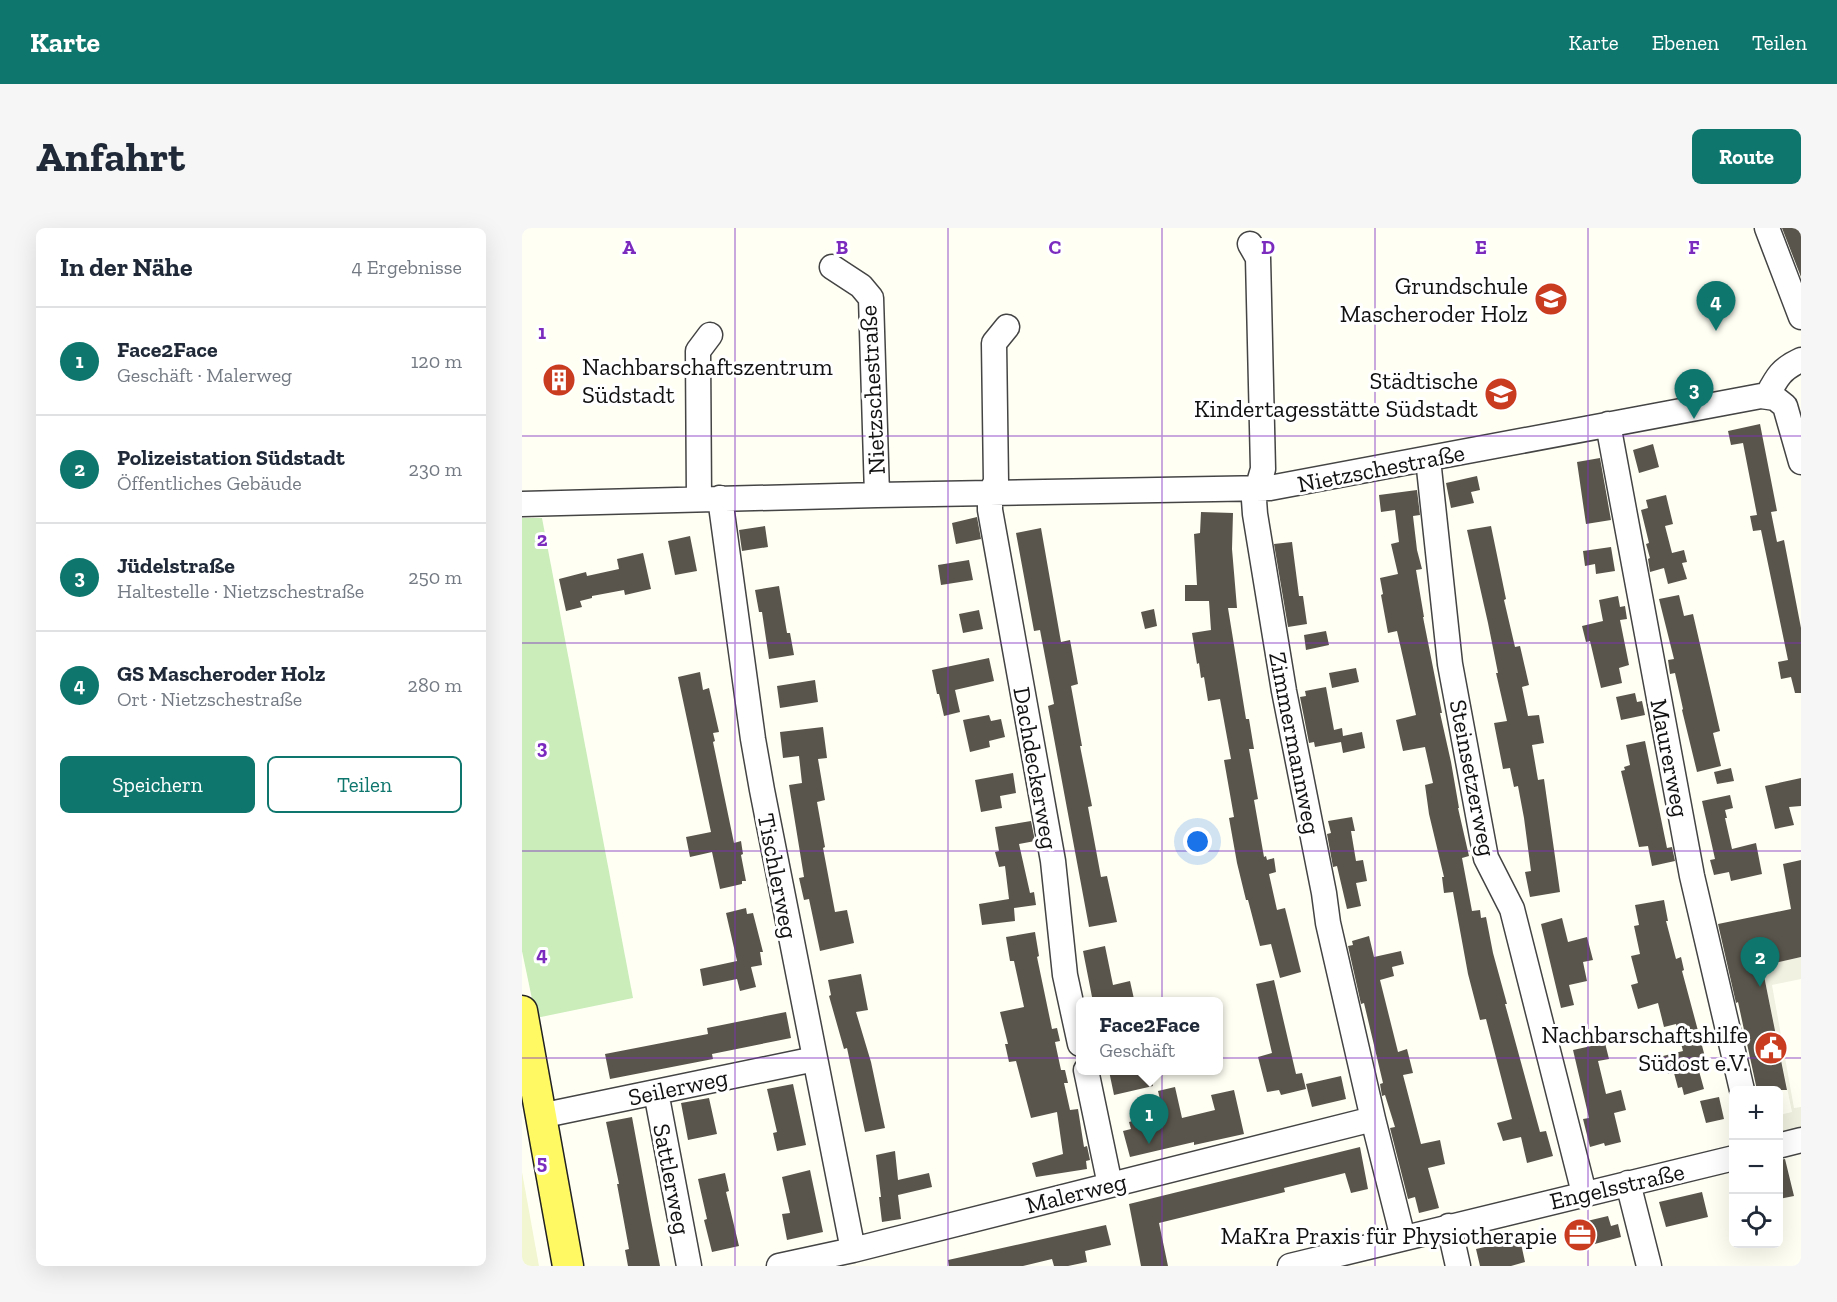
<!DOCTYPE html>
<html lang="de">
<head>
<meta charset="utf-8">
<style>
  body { margin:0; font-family:"Zilla Slab",serif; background:#f6f6f7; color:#1f2937 }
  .controls { position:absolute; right:18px; bottom:18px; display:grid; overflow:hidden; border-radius:9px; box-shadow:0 6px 24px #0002 }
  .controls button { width:54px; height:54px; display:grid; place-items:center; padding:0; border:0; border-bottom:2px solid #e0e1e3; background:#fff; color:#1f2937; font:30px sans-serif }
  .you { position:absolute; left:676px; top:614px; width:21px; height:21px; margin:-15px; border:4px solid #fff; border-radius:50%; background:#1a73e8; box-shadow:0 0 0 9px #1a73e833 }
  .badge { display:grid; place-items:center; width:39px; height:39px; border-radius:50%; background:#0f766e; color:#fff; font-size:20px; font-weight:700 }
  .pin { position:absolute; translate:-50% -50px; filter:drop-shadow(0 2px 3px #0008) }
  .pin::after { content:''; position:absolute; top:32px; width:21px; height:18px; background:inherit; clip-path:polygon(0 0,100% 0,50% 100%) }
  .popup { position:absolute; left:554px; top:769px; width:147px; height:78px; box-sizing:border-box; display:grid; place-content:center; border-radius:9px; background:#fff; filter:drop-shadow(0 2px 4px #0005); font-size:20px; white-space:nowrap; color:#747a83 }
  .popup b { font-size:22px; color:#1f2937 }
  .popup::after { content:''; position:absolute; left:50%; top:100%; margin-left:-12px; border:12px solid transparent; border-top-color:#fff }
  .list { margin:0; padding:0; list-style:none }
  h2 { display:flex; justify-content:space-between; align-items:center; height:78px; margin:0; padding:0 24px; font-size:26px }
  h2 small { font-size:20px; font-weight:400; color:#747a83 }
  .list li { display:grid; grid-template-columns:39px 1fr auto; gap:18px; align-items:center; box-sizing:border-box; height:108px; padding:0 24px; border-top:2px solid #e0e1e3 }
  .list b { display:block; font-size:22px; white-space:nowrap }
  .list p { margin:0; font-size:20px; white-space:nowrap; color:#747a83 }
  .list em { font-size:20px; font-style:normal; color:#747a83 }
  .actions { display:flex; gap:12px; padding:18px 24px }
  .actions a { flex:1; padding:14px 0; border:2px solid #0f766e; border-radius:9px; text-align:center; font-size:21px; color:#0f766e }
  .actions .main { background:#0f766e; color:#fff }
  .icon { flex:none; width:33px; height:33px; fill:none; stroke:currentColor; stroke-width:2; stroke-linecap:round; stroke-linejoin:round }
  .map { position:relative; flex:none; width:1279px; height:1038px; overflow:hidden; border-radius:9px }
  header { display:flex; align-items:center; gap:36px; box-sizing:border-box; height:84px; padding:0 30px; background:#0f766e; color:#fff }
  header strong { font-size:28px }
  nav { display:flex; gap:33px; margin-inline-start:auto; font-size:21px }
  .intro { display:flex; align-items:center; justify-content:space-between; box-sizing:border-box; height:144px; padding:0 36px }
  h1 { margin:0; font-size:42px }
  .button { padding:15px 27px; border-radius:9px; background:#0f766e; color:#fff; font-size:21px; font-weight:700 }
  main { display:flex; gap:36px; padding:0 36px }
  aside { flex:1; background:#fff; border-radius:9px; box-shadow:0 6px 24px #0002 }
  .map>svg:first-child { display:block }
  .farmland { fill:#f2f7d2 }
  .green { fill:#caedba }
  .plaza { fill:#f1f1e1 }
  .building { fill:#5a554c }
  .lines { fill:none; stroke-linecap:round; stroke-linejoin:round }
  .minor-casing { stroke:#444; stroke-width:27 }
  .major-casing { stroke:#222; stroke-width:33 }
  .minor { stroke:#fff; stroke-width:24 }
  .major { stroke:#fffa64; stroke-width:30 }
  .grid { fill:none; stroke:#7b2cbf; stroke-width:1.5; stroke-opacity:0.55 }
  .labels { text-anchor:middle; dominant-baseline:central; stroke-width:6; stroke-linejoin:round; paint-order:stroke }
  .poi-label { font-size:24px; fill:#111; stroke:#fff; text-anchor:end }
  .street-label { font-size:24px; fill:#111; stroke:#fff }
  .grid-label { font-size:20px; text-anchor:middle; font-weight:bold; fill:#7b2cbf; stroke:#fff; stroke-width:6; stroke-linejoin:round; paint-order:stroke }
</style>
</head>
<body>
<header>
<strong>Karte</strong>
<nav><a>Karte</a><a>Ebenen</a><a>Teilen</a></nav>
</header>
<div class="intro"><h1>Anfahrt</h1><a class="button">Route</a></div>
<main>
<aside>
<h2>In der Nähe<small>4 Ergebnisse</small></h2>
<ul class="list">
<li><span class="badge">1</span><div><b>Face2Face</b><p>Geschäft · Malerweg</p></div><em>120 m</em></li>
<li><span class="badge">2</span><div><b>Polizeistation Südstadt</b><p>Öffentliches Gebäude</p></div><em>230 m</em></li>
<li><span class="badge">3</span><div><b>Jüdelstraße</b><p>Haltestelle · Nietzschestraße</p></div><em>250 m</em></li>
<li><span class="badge">4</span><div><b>GS Mascheroder Holz</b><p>Ort · Nietzschestraße</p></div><em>280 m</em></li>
</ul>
<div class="actions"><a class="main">Speichern</a><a>Teilen</a></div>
</aside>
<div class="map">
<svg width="1279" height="1038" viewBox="0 0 1279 1038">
  <rect width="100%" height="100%" fill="#fffff4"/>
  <!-- farmland -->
  <path class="farmland" d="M0,944L17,1038H0Z"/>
  <!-- green -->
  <path class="green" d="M0,290H20L111,770L14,790L0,723Z"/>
  <!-- plaza -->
  <path class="plaza" d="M1279,729V751L1250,757L1272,880L1279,879V912L1257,918V887L1270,884L1240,738Z"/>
  <!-- building -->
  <path class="building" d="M1260,0H1279V49Z
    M1238,196L1255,283L1249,284L1255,314L1262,312L1279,400V465H1273L1269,449L1259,451L1256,434L1266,432L1239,302L1231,303L1228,288L1235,287L1221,215L1209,217L1206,203Z
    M1131,216L1137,239L1117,245L1111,222Z
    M1078,230L1089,292L1064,296L1055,234Z
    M955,248L958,262L949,264L952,275L929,280L924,255Z
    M895,262L898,287L891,288L895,322L900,341L894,342L902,389H901L920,485H918L929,534L937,580H936L947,628L940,630L950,683L958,682L959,690L964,689L971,725L985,776H983L1018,904L1024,903L1031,928L1005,935L999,909L981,913L975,895L990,891L964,791L958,792L946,746L931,664L922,665L920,649H922L907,586L903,557L911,555L903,519L881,523L874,492L894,487L875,403L866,405L859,367L861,366L858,350L876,346L869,316L877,314L873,282L859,284L857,267Z
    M1144,267L1151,296L1143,298L1150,325L1162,322L1165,334L1160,335L1165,351L1146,356L1142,340L1128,344L1126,331L1128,330L1124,316L1127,315L1119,282L1126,280L1124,272Z
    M679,284L711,285L710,321L715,380H706L724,491H727L732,521H727L736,571L732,572L742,629L744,628L745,632L752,630L754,644L747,646L755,682L763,680L779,744L758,750L749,716L738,718L726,672H724L715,635L707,590L712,589L702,532L709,531L698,471L686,473L682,449L679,450L677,435L675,436L670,405L689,402L687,373H663V357H675L672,306L678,305Z
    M455,289L459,311L434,316L430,295Z
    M243,298L246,319L220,323L217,302Z
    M969,298L984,371L982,372L993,419L998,418L1007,457L1000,459L1006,488L1017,487L1022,515L1010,517L1016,552L1022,551L1038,664L1008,669L1003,644L1009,643L1002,590L996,558L992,559L988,540L981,541L972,495L985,493L974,445H976L966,395L945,302Z
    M519,300L539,414L548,412L556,456L549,458L560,518H558L570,578L566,579L579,649L585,648L595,694L567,699L526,478L532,476L518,402L512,403L494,305Z
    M168,308L175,343L153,347L146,313Z
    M770,314L777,368H781L785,396L766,399L752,316Z
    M1089,319L1093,343L1074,346L1073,336L1063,338L1061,323Z
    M121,325L129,361L103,367L102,362L70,368V370L58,373L60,379L44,383L37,351L64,344L65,348L97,341L95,331Z
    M447,332L451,352L419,357L416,337Z
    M257,358L265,405H268L272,427L247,431L240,384H237L233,362Z
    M1157,367L1162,388L1171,386L1198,503L1191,505L1199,538L1175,544L1160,482L1161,481L1153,445L1148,446L1146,432L1152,431L1137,371Z
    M1096,368L1098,379L1103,378L1105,391L1098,392L1107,437L1097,440L1100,455L1079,460L1068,413L1064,414L1060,398L1081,393L1077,372Z
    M632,381L635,398L623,401L619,384Z
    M457,382L461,401L441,405L437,386Z
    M804,403L807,417L784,422L782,407Z
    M467,430L472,453L433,462L438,484L422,488L417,466H415L410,442Z
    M834,440L837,454L810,460L807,445Z
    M178,444L181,462L187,460L197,504L191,505L193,513L191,514L212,615L219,613L221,626L219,627L224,653H220V656L198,661L190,624L168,629L164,609L189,604L156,449Z
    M293,452L296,474L258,480L255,458Z
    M804,459L812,502L820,500L821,508L840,504L843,520L821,525L819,514L793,519L792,514L787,515L778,469L784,468L783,463Z
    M1113,465L1115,474L1120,473L1123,487L1099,492L1094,469Z
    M467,487L469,493L479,491L483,509L467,513L468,519L448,524L441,492Z
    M301,499L305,530L296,531L303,572L295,574L303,619L301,620L313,684L325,682L332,715L298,723L287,671L282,672L277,650L282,649L267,557L280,555L277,528L261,530L258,504Z
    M1123,513L1145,620L1150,619L1153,633L1130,638L1126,618L1117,619L1099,543L1103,542L1102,539L1108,537L1104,517Z
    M1209,540L1212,553L1195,556L1192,544Z
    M491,545L494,565L478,568L480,580L459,584L453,552Z
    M1279,550V578L1267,579L1272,597L1253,601L1243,558Z
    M1208,567L1211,580L1203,582L1205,590H1203L1210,621L1234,615L1240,646L1209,653L1207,644L1192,647L1188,632L1193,631L1180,573Z
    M830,589L833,603H829L834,633L841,632L845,653L834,655L839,678L825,681L815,638L811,639L805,606L809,605L806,593Z
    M509,593L513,613L497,616L508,665L512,664L514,677L492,680L493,693L460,697L457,676L487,671L483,638L477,639L473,624L477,623L473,599Z
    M1279,632V729L1240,738L1265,862H1235L1216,774L1214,775L1196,696L1269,681L1261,636Z
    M1142,672L1146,693H1144L1154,731L1159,729L1162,742L1160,743L1186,840L1177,843L1182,861L1162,867L1160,859L1156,860L1152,845L1146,846L1141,828L1161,823L1154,796L1142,799L1136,775L1116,781L1109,757L1116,755L1109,728L1118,726L1112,698L1117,697L1113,677Z
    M224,680L225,686L231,685L241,724H238L240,737L229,739L234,759L218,763L215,751L181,758L178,741L215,733L204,685Z
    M1040,690L1046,714L1065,709L1071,732L1061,734L1065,753L1047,757L1052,777L1039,780L1019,696Z
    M513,704L517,728L515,729L530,801L535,800L538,813L533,814L539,842H543L546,855H542L548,882L556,881L562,919L565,918L568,932L564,933L565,941L514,949L510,935L541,926L535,884L509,890L494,833L487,834L483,816H486L478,784L502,779L492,733H488L484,709Z
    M847,708L852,729L879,723L882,736L870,739L872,748L858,752L876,824L885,821L891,845L881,847L899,916L918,912L923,936L906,940L917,980L897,985L893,969L886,971L868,900L873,899L863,867L860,868L858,856L861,855L842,775L839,776L826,718L831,717L830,713Z
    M583,718L591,757L608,753L612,771L600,774H571L561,723Z
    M339,746L346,782L334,784L349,834L363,900L343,904L325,820L322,821L307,768L309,767L306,752Z
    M752,752L774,846L780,845L784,861L759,867L757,862L745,864L736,829L750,825L734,756Z
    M264,784L269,810L190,826L191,831L88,851L83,826L186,806L185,800Z
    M1083,815L1087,831L1076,833L1084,866L1099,862L1104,882L1092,885L1099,914L1083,918L1082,915L1068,919L1061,891L1067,890L1051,822Z
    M587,843H628L631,858L592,867Z
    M819,848L824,871L790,879L784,856Z
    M271,856L284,917L255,923L251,905L255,904L245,861Z
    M653,859L660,890L693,882L689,867L712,862L722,906L672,917V914L608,929L601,903L609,901L607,894L641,884L636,863Z
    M1197,869L1202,891L1184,895L1178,873Z
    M187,870L195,906L166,912L159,875Z
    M110,889L129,992L138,1038H106L103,1022L107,1021L95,956H97L84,894Z
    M838,919L846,961L829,965L823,945L762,960L763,964L637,995L646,1038H619L607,976Z
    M373,923L376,952L407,945L410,959L376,967L379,991L360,994L357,969H359L354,927Z
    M1263,931L1272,968L1257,971V932Z
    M288,942L301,1004L265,1012L260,986L268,985L260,949Z
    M203,945L207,963L204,964L217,1018L190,1024L182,992L185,991L176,951Z
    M1180,964L1186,989L1144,999L1137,974Z
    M1086,988L1089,998L1096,996L1099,1009L1050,1022L1044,998Z
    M584,997L589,1017L563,1023L565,1034L546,1038H532L530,1031L501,1038H427L426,1032Z
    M998,1011L1003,1034L989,1038H958L954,1021Z"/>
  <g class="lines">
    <defs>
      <path id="minor" d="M1245,0L1279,89
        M728,16L736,30L741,241L732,272L733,286L762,463L802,665L806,695L851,891L881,1010
        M310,39L339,58L349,70L355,267
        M485,99L472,115L474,254L468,265V282L531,633L543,747L558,816
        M1245,168C1255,149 1259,141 1279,132
        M1086,196L1170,648L1220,862
        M906,231L928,436L964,630L990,681L1062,965
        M198,270L231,511L240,562L331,1022
        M177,271L176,123L188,107
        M0,276L355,267L748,260L1239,168L1253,170L1263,178L1279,234
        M564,842L588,957
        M134,864L167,1038
        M18,888L293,831
        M1256,918L1279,912
        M1106,955L1127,1038
        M927,998L936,1038
        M257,1038L331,1022L851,891
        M768,1038L1212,930"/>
      <path id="major" d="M0,783L46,1038"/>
    </defs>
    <!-- minor casing -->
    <use href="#minor" class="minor-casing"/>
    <!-- major casing -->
    <use href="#major" class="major-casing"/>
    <!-- minor -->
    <use href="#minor" class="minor"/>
    <!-- major -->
    <use href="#major" class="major"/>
  </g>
  <!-- grid -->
  <path class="grid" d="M213,0V1038M426,0V1038M640,0V1038M853,0V1038M1066,0V1038M0,208H1279M0,415H1279M0,623H1279M0,830H1279"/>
  <!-- icons -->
  <defs>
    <symbol id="school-disc" viewBox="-11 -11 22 22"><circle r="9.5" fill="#ca3c1f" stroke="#fff"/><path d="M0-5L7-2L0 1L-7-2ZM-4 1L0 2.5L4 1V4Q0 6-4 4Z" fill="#fff"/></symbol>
    <symbol id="building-disc" viewBox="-11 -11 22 22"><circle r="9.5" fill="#ca3c1f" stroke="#fff"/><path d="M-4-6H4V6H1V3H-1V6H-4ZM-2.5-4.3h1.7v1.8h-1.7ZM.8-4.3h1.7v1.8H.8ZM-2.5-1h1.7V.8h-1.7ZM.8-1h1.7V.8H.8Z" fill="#fff"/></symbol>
    <symbol id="civic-disc" viewBox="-11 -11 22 22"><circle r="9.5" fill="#ca3c1f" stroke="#fff"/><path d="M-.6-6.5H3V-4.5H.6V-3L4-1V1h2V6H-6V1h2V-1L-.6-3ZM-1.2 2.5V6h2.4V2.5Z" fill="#fff"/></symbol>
    <symbol id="office-disc" viewBox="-11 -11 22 22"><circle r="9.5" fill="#ca3c1f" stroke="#fff"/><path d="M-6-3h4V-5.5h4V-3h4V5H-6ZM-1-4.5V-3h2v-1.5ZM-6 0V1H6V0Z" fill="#fff"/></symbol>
  </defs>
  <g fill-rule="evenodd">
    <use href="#school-disc" x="1010" y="52" width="38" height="38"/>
    <use href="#building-disc" x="18" y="133" width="38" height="38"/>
    <use href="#school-disc" x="960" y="147" width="38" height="38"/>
    <use href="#civic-disc" x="1230" y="801" width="38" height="38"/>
    <use href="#office-disc" x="1039" y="988" width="38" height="38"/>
  </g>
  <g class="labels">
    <!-- poi labels -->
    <g class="poi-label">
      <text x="1006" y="57">Grundschule<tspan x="1006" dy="28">Mascheroder Holz</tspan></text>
      <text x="60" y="138" text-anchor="start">Nachbarschaftszentrum<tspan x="60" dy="28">Südstadt</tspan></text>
      <text x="956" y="152">Städtische<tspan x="956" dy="28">Kindertagesstätte Südstadt</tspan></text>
      <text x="1226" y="806">Nachbarschaftshilfe<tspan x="1226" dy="28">Südost e.V.</tspan></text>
      <text x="1035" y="1007">MaKra Praxis für Physiotherapie</text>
    </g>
    <!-- street labels -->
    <g class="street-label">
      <text transform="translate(350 162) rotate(-93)">Nietzschestraße</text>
      <text transform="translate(859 240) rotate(-11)">Nietzschestraße</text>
      <text transform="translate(773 515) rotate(79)">Zimmermannweg</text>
      <text transform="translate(1148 530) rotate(79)">Maurerweg</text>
      <text transform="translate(514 540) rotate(80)">Dachdeckerweg</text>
      <text transform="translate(951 550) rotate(79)">Steinsetzerweg</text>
      <text transform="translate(256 648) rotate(79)">Tischlerweg</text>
      <text transform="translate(156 859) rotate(-12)">Seilerweg</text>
      <text transform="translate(150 951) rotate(79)">Sattlerweg</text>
      <text transform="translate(1095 958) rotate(-13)">Engelsstraße</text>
      <text transform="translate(554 965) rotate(-14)">Malerweg</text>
    </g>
  </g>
  <g class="grid-label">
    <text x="107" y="26">A</text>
    <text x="320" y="26">B</text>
    <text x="533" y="26">C</text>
    <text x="746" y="26">D</text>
    <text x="959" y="26">E</text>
    <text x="1172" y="26">F</text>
    <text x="20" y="111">1</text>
    <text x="20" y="318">2</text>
    <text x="20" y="526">3</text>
    <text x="20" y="733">4</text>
    <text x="20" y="941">5</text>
  </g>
</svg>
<div class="controls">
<button>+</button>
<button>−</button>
<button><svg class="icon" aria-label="locate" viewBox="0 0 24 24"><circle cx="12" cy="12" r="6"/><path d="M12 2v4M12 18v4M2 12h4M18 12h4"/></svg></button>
</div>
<div class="you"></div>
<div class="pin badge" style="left:627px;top:916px">1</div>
<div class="popup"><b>Face2Face</b>Geschäft</div>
<div class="pin badge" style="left:1238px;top:759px">2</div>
<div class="pin badge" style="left:1172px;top:191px">3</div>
<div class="pin badge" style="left:1194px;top:103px">4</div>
</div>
</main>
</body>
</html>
